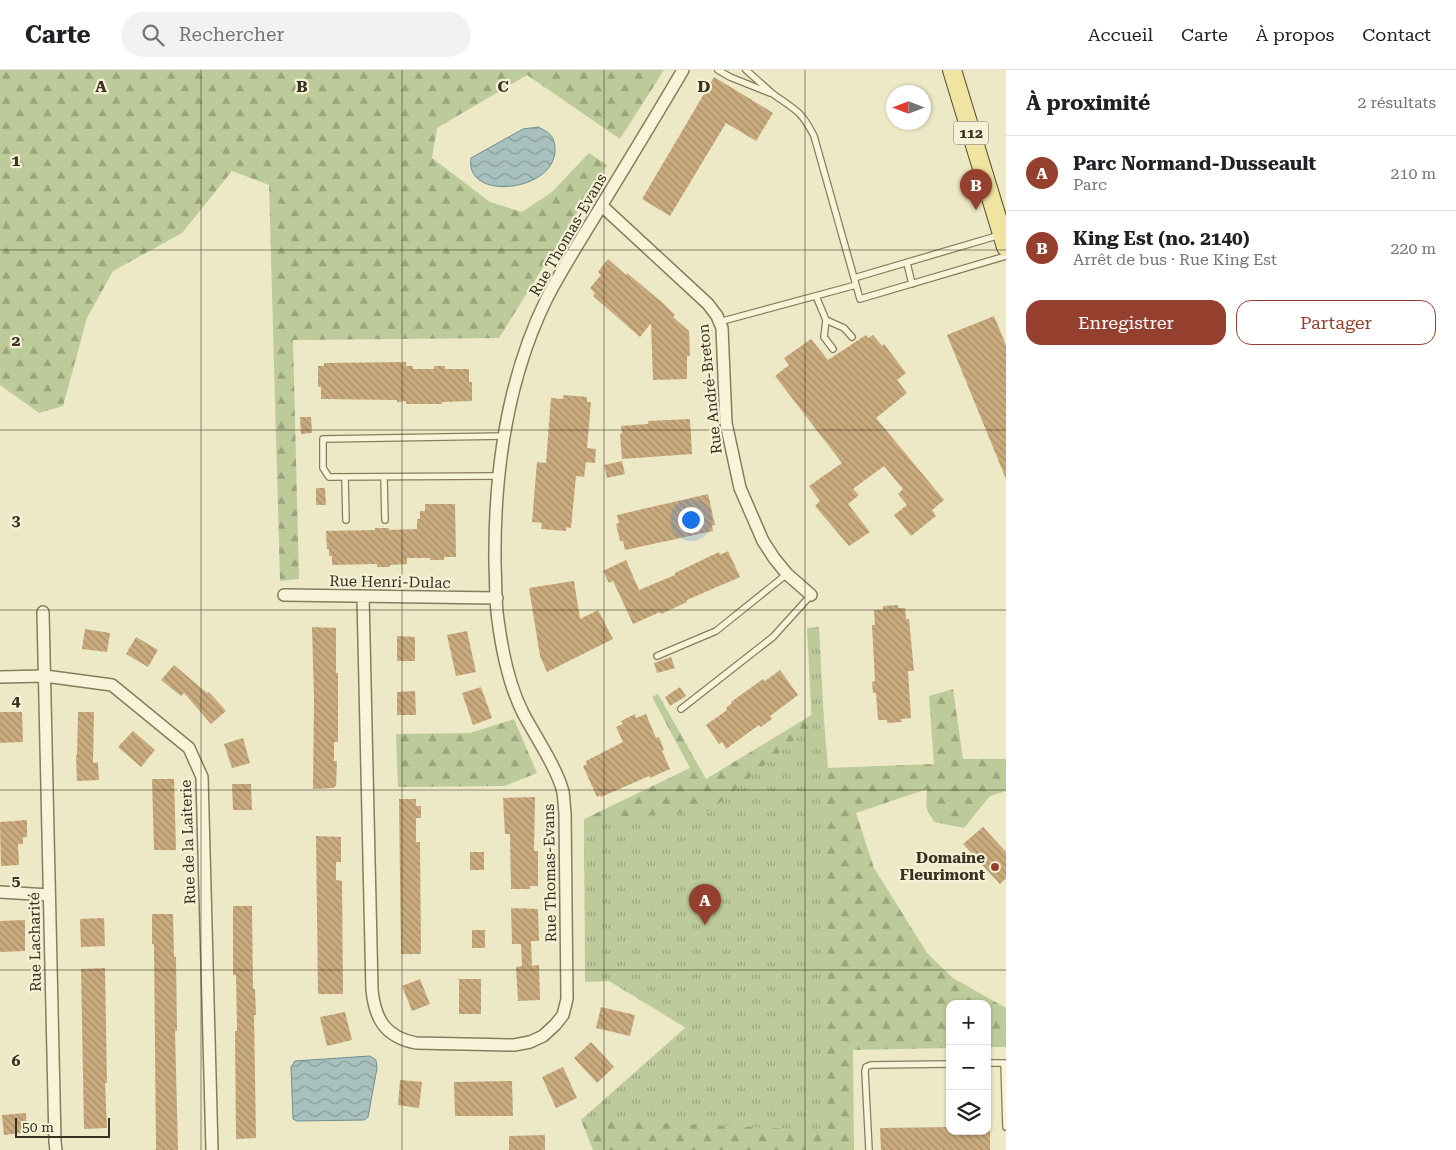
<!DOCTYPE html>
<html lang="fr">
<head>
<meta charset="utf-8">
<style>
  body { margin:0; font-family:"Roboto Serif",serif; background:#f2f2f2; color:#202124 }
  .controls { position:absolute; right:15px; bottom:15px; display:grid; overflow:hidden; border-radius:10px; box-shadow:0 1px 4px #0004 }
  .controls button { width:45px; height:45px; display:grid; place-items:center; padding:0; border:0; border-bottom:1px solid #e0e0e0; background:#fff; color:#202124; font:25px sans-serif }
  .compass { position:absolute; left:886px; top:15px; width:45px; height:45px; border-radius:50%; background:#fff; box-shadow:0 1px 4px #0004; rotate:270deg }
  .scale { position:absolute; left:15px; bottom:12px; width:95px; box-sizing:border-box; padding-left:5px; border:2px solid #393020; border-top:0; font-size:14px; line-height:18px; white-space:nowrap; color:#393020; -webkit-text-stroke:4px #f5f1d6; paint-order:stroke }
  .you { position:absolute; left:690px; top:449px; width:18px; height:18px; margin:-12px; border:4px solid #fff; border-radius:50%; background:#1a73e8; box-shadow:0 0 0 8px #1a73e833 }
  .badge { display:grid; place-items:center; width:32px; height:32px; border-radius:50%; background:#95402e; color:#fff; font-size:16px; font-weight:700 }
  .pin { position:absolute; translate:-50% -41px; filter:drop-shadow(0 1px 2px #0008) }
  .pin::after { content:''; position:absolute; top:26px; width:18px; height:15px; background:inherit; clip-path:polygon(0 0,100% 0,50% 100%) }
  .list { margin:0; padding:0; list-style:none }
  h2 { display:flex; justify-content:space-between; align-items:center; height:65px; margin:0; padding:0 20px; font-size:21px }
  h2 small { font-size:16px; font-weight:400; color:#757577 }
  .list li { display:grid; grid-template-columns:32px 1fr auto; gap:15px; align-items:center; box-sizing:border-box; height:75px; padding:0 20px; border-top:1px solid #e0e0e0 }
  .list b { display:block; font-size:19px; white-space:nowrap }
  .list p { margin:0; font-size:16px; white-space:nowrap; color:#757577 }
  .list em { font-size:16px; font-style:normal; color:#757577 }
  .actions { display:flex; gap:10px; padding:15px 20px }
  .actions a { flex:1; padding:11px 0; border:1px solid #95402e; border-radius:15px; text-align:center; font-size:18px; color:#95402e }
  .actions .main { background:#95402e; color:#fff }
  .icon { flex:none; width:28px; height:28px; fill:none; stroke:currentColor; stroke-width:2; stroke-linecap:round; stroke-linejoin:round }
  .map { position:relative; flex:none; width:1006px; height:1080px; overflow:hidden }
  header { display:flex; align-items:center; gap:30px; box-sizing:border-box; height:70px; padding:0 25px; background:#fff; border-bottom:1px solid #e0e0e0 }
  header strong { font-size:24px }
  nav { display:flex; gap:28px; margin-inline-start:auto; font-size:18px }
  .search { width:350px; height:45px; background:#f2f2f2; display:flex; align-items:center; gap:12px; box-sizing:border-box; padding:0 18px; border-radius:28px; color:#757577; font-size:19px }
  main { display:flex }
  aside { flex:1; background:#fff }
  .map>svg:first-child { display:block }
  .forest { fill:url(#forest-firs) }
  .park { fill:url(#park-tufts) }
  .water { fill:url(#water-waves); stroke:#6e8f8d }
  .building { fill:url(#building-back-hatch) }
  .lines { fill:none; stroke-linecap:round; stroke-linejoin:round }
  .service-casing { stroke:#887c5c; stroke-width:8 }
  .minor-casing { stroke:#887c5c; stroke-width:14 }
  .primary-casing { stroke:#564930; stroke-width:20 }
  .service { stroke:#f8f4da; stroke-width:5.5 }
  .minor { stroke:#f8f4da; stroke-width:11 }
  .primary { stroke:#efe4a0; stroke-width:18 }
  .grid { fill:none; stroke:#393020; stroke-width:1; stroke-opacity:0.55 }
  .poi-dot { fill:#95402e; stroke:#f5f1d6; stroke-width:2 }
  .labels { text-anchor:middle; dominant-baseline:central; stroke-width:4.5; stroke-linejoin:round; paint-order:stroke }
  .shield { fill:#f5f1d6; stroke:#716a57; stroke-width:1 }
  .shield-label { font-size:14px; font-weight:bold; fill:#393020 }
  .street-label { font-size:15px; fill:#393020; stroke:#f5f1d6 }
  .poi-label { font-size:15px; font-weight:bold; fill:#393020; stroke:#f5f1d6; text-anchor:end }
  .grid-label { font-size:16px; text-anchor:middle; font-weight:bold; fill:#393020; stroke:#f5f1d6; stroke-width:4.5; stroke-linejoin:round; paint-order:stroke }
</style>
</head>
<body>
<header>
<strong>Carte</strong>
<div class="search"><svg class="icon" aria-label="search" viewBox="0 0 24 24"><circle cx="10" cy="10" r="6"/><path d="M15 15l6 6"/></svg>Rechercher</div>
<nav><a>Accueil</a><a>Carte</a><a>À propos</a><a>Contact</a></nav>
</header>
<main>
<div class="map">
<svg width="1006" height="1080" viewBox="0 0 1006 1080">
  <defs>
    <pattern id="forest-firs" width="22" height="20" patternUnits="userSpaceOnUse" patternTransform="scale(1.25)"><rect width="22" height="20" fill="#bdcb9a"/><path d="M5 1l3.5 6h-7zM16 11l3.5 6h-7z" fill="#9ba57d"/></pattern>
    <pattern id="park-tufts" width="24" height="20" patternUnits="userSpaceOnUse" patternTransform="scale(1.25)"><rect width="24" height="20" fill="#bdcb9a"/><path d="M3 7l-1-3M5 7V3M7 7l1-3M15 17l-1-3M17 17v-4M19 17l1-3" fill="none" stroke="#9ba57d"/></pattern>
    <pattern id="water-waves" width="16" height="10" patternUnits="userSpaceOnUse" patternTransform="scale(1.25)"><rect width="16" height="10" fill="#a8c1be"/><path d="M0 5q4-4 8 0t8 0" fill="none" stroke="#8a9d9a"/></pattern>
    <pattern id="building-back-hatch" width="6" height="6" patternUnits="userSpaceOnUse" patternTransform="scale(1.25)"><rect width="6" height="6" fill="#caab7e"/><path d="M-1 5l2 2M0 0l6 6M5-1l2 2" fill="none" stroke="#a58c67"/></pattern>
  </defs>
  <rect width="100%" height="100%" fill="#ede9c6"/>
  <!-- forest -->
  <path class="forest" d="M0,0H664L620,69L527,5L437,58L432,88L490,132L522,142L552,122L589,83L607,95L499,268L293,270L299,509L280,511L269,115L232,101L182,163L113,201L87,248L63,336L39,343L0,315Z
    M953,619L963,689H1006V721L990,726L964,758L934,752L926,737L927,719L856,743L874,798L927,883L953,908L1006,938V977H987V934H950V978L853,980L854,1080H593L581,1050L641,1007L686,958L609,911L584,798V749L690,698L652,627L658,624L706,709L823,638L828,698L934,694L929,626Z
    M514,649L537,703L504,716L398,717L396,664L470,663Z"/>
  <!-- park -->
  <path class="park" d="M819,557L824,653L826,1060L581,1050L686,957L610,911L585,912L584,749L710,741L812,655L807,558Z"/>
  <!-- water -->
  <path class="water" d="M538,57C550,63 555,66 555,80C555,122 464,132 471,88L523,59Z
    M370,986L376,990L377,998L368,1047L364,1050L297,1051L293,1049L291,997L295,991Z"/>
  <!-- building -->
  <path class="building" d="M714,7L773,43L756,71L726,53L670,146L642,129Z
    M608,189L626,205L627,203L664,234L675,245L673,247L689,261L690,286H687V309L653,310L651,253L640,267L593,226L595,223L590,218L601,205L598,202Z
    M994,246L1006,275V409L947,265Z
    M866,265L868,268L873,265L882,276L884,274L906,303L897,310L907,323L876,348L944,430L932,440L936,446L911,466L894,445L907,435L898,424L903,419L884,396L853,419L859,425L848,434L870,462L849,476L815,436L820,431L809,416L842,393L775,306L789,295L784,288L811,269L828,290Z
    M406,292V296H413V299H434V296H445V299H469V312H472V331L442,332V334H406V331L397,332V330L321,329V317H318V296H324V293Z
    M563,325L587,327V332H591L587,378L596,379L595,393L586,392L584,407L576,406L571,458L566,457V461L541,459L542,453L532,452L537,392L546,393L551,328L563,329Z
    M300,347H311L312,363L301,364Z
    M690,349L692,384L622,389L620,364H622L621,356L648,354V351Z
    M622,391L625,404L607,408L604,395Z
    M316,418H325L326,435H316Z
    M708,424L715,455L712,456L713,461L625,480L623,471H620L616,454L619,453L617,445Z
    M425,434H455L456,487H444V490H430V488H407V494L390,495V497H377V494L332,495V486H329V479H327L326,461L375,460V458H389V460L417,459V449H420V441H425Z
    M728,481L740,507L687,530V532L661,544L660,542L633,554L613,511L609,513L603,501L626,490L639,520L675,505V503L719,482L720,485Z
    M574,511L580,549L598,540L613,569L547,602L540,586L529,518Z
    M898,535V538H905L906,549H909L914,601H908L911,648L901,649L902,652L887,653V650H878L876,623H873L872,612L875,611L872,555H875L874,540H883V536Z
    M312,557L336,558V603H338V672H334V691H337L336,717L334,716V718L313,719L314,629Z
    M85,559L110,563L107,582L82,579Z
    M467,561L476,602L456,606L447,565Z
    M397,566L415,567V591H397Z
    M136,567L158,580L148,597L126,584Z
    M671,587L675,598L657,603L654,593Z
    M174,595L207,623L209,622L226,641L211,654L184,623L181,626L161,610Z
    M780,600L798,625L770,646L772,649L761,657L759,655L726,679L722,672L719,674L706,655L727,640L726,638L732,633L731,632L763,609L765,611Z
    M481,617L492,648L473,655L462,623Z
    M680,617L686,626L670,636L665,627Z
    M415,621L416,645H397V622Z
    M0,642H22L23,672L0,673Z
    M78,642H94L93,693L98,692L99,710L77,711L76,685H77Z
    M635,644L636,648L646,644L656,668L659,667L664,680L662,681L670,699L650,708L649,706L601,727L600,725L597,727L583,696L587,694L586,691L623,672L616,657L623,654L621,651Z
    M133,661L155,680L141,697L118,677Z
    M243,668L250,693L232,698L224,674Z
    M152,709H174L176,780H154Z
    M232,714H251L252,740H233Z
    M535,727L534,781H538V816H530V819H511L510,764H505L503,728Z
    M399,729H416V736H421V748H416V772H420L421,884H401Z
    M27,750V767H23V774H18L19,795L1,796L0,752Z
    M983,757L1006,782V808L1000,814L963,774Z
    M316,766L341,767V792H336V810L342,811L343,924H318Z
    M470,782H484V800H470Z
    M233,836H252L253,919H255L256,945H254L256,1068L236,1069L235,961H237L236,905H233Z
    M511,838L538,839L539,871H531L532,896L539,895L540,930L518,931L516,897L522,896L521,874H512Z
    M152,844H173L174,887H176L177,961H175L178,1080H156L154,874H152Z
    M104,848L105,876L81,877L80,849Z
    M25,850V881L0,882V851Z
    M472,860H485V878H472Z
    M105,898L107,1013H105L107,1058L84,1059L81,899Z
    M420,909L430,934L412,941L402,916Z
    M459,909H481V944H459Z
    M601,937L635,945L630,966L596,958Z
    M345,942L352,970L327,976L320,947Z
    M591,972L614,997L597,1013L574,988Z
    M563,997L577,1028L556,1038L542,1007Z
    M400,1010L422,1012L419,1038L398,1035Z
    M512,1011L513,1046H455L454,1012Z
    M26,1043L27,1062L4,1065L2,1045Z
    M950,1057V1061H990V1080H881L880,1058Z
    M545,1065V1080H509V1066Z"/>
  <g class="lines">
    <defs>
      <path id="service" d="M718,0L730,7L770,23
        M746,0C755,8 764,16 773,24C795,40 801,40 814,66L860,229L1006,186
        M907,193L912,214
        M854,208L1000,165
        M816,226L826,250L844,258L852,267
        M826,250L824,267L833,279
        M719,252L856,215
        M499,406L329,407L323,398V369L505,366
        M345,408L346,450
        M384,408L385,450
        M657,586L716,561L787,504
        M681,639L773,567L811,525
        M987,993H1006
        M1004,993L1006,1057
        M869,1080L865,1001L866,997L871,995L950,994"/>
      <path id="minor" d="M602,136L708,234L717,246L722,258L726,353L740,418L763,471L774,488L787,504L811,525
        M284,525L497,528
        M363,526L372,920C375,949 385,967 416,973L514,975L530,972L543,966L555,955L563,945L567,929L565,742C564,736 564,728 563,722C557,698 535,666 523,643C509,615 502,581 498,550C495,532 496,513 495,494C494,404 507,309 547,228C563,197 582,168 600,138C628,92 656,46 683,0
        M43,542L55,1072L56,1080
        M0,607L45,606L112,615L189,678L202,707L212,1080
        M0,822L49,825"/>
      <path id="primary" d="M952,0L1006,177"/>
    </defs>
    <!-- service casing -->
    <use href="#service" class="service-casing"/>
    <!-- minor casing -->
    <use href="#minor" class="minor-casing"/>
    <!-- primary casing -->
    <use href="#primary" class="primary-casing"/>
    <!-- service -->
    <use href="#service" class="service"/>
    <!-- minor -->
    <use href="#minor" class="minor"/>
    <!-- primary -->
    <use href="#primary" class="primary"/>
  </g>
  <!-- grid -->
  <path class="grid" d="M201,0V1080M402,0V1080M604,0V1080M805,0V1080M0,180H1006M0,360H1006M0,540H1006M0,720H1006M0,900H1006"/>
  <!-- markers -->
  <circle class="poi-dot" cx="995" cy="797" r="5"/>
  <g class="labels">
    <!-- shield labels -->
    <rect class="shield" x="953.5" y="51.5" width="35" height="23" rx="4"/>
    <g class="shield-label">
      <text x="971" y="63">112</text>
    </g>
    <!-- street labels -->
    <g class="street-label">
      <text transform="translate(568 165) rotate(-60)">Rue Thomas-Evans</text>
      <text transform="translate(710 319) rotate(-96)">Rue André-Breton</text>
      <text transform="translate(390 512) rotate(1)">Rue Henri-Dulac</text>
      <text transform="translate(188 772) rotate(-92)">Rue de la Laiterie</text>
      <text transform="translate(550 803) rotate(-91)">Rue Thomas-Evans</text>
      <text transform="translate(35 872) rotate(-91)">Rue Lacharité</text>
    </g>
    <!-- poi labels -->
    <g class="poi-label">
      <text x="985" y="788">Domaine<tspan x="985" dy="17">Fleurimont</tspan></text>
    </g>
  </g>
  <g class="grid-label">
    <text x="101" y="22">A</text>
    <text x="302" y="22">B</text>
    <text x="503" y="22">C</text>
    <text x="704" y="22">D</text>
    <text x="16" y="96">1</text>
    <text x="16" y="276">2</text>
    <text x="16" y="456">3</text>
    <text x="16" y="636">4</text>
    <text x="16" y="816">5</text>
    <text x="16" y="996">6</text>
  </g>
</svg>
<div class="controls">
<button>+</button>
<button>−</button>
<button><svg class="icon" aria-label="layers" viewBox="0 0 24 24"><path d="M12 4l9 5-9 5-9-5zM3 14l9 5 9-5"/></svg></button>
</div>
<svg class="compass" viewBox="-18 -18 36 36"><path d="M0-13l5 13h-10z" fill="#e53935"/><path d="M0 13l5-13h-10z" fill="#757577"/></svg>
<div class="scale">50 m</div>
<div class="you"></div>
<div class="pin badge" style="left:705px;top:855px">A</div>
<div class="pin badge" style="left:976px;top:140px">B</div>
</div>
<aside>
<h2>À proximité<small>2 résultats</small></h2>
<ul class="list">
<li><span class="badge">A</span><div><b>Parc Normand-Dusseault</b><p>Parc</p></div><em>210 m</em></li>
<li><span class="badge">B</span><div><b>King Est (no. 2140)</b><p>Arrêt de bus · Rue King Est</p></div><em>220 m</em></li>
</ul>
<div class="actions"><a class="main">Enregistrer</a><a>Partager</a></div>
</aside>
</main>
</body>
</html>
